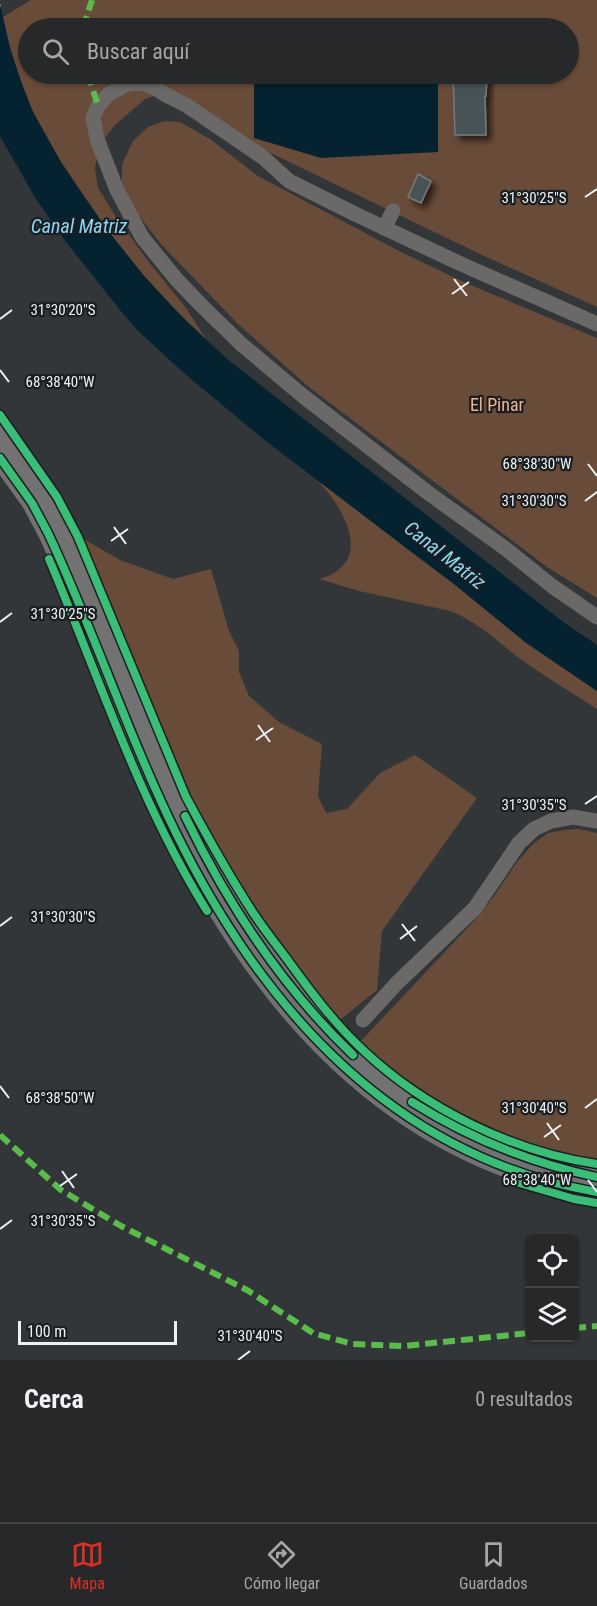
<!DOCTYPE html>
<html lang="es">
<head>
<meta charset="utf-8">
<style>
  body { margin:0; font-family:"Roboto Condensed",sans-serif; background:#2e3032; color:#f1f3f6 }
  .controls { position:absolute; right:18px; bottom:18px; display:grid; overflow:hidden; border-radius:9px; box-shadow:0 2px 4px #0004 }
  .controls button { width:54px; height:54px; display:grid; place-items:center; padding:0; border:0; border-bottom:2px solid #424447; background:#26282a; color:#f1f3f6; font:30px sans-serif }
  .scale { position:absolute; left:18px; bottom:15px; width:159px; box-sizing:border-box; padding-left:6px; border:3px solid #ecf2f4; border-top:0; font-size:16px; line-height:21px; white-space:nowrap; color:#ecf2f4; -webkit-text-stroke:4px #1a1e20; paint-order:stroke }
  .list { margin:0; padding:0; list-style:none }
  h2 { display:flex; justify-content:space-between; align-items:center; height:78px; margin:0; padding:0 24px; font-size:26px }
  h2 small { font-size:20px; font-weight:400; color:#a4a6a8 }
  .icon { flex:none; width:33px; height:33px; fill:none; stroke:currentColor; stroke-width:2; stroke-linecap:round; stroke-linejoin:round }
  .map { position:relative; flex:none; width:597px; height:1360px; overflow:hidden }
  .search { position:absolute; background:#26282a; box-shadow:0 2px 4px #0004; left:18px; right:18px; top:18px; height:66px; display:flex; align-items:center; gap:15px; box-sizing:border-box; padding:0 21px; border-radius:33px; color:#a4a6a8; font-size:22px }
  .sheet { height:162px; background:#26282a }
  nav { display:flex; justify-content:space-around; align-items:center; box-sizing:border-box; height:84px; border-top:2px solid #424447; background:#26282a; font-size:16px; color:#a4a6a8 }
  nav a { display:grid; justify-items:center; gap:3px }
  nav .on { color:#d93025 }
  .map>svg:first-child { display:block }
  .green { fill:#694b39; fill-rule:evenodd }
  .water { fill:#04222f }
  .building { fill:#475357; stroke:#767a7c; stroke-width:1.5; filter:url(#shadow) }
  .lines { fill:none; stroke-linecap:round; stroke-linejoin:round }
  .path { stroke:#6a6b6b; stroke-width:2; stroke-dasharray:4.5 3; stroke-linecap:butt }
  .minor { stroke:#6a6968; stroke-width:15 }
  .major { stroke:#737273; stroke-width:20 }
  .quiet { stroke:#5cbc4b; stroke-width:6; stroke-dasharray:12 6; stroke-linecap:butt }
  .cycleway-casing { stroke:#1a1e20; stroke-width:11 }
  .cycleway { stroke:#3abd76; stroke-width:8 }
  .ticks { fill:none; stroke:#ecf2f4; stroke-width:2 }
  .labels { text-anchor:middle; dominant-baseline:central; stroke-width:4.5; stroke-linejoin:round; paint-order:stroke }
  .park-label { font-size:18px; fill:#f0b18b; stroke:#1a1e20 }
  .water-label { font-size:20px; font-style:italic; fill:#89d7f8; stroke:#1a1e20 }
  .ticks-label { font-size:15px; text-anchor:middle; fill:#ecf2f4; stroke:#1a1e20; stroke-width:4.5; stroke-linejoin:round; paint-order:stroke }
</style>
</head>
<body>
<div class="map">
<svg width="597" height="1360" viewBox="0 0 597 1360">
  <defs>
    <filter id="shadow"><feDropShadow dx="5" dy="5" stdDeviation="3" flood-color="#0009"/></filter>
  </defs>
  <rect width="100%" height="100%" fill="#323638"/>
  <!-- green -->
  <path class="green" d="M31,0H597V307L482,255L256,146L169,91L145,99L115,125L100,144L95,168L98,188L116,217L148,261L186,308L206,339C157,294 121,251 84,196C65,169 45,140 32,109C19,79 10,48 3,17ZM28,28H568V74H28Z
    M165,121L180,122L210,139L258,176L401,252L468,284L597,338V598L547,567L310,388L238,324L160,243L137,213L122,184V164L133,141L148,127Z
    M316,479L415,555L454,584L525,642L597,691V709C571,692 544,676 519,658C497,641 477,621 450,611L359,591L319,579C377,563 343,506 316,479Z
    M82,538L120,560L173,579L211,569L229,631L239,651V672L249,696L279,722L322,744L318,796L326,813L347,809L380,773L415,755L477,798L382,931L377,990L340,1020L318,994L263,922L202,819L166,743Z
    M579,829L597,833V1162C506,1143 430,1104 360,1042L472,923L494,896L517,862L534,843L548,833L564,830Z"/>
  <!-- water -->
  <path class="water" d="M0,4L10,49L22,84L32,110L61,162L105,227L144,276L182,317L226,358L562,621L597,645V691L525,642L454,584L267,442L185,374L138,331L124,315L66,242L36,199L0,136Z
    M254,74H438V152L321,158L254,138Z"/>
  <!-- building -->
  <path class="building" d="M453,74H487L486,96H485L486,135H455Z
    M418,174L431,181L421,203L408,197Z"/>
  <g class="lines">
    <!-- path -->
    <path class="path" d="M0,4V7"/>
    <!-- minor -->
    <path class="minor" d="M384,228L393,211
      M597,324L461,264L355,214L289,181L264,158L217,126L186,105L168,96L155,88L142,83L127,84L109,94L98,106L93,117L97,139L117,190L142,237L177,280L202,306L241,344L303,396L427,492L506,549L552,586L597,617
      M363,1020L396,984L475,908L519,843L534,829L551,821L573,817L597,821"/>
    <!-- major -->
    <path class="major" d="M0,432C23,462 46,493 63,527C93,598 122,670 152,740C166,774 180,807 197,839C248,937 315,1034 406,1098C462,1137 529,1163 597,1177
      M0,458L32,503L48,533C94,631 128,735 176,833C263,1009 394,1157 597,1192"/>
    <!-- quiet -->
    <path class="quiet" d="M85,28L86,19L92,0
      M88,74L98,106
      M0,1135L61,1190L121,1226L247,1290L313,1333L352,1344L404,1346L530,1333
      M574,1328L597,1326"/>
    <defs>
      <path id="cycleway" d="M0,415L57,497L78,537L186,797C207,836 228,874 252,911C263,928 275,943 287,959C310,991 334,1023 363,1050C424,1108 513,1152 597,1164
        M0,458L32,503L48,533C94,631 128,735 176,833C263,1009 394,1157 597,1192
        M49,559C99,677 139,802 207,911
        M185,816C227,903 283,988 353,1055
        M412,1102C469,1138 531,1163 597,1177
        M516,1182L574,1199L597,1203"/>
    </defs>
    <!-- cycleway casing -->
    <use href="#cycleway" class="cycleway-casing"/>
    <!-- cycleway -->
    <use href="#cycleway" class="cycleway"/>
  </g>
  <!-- ticks -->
  <path class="ticks" d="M585,197L597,189M454,279L467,296M452,294L469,282M0,319L12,310M0,370L9,382M588,464L597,476M585,501L597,492M114,527L126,544M111,541L128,529M0,622L12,613M258,725L270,742M256,740L273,728M585,804L597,796M402,924L415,941M0,926L12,917M400,939L417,926M0,1086L9,1098M585,1108L597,1099M547,1123L559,1140M544,1137L561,1125M62,1171L74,1188M588,1180L597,1192M60,1186L77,1174M0,1229L12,1220M238,1360L250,1351"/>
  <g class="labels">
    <!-- park labels -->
    <g class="park-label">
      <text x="497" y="404">El Pinar</text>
    </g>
    <!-- water labels -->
    <g class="water-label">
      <text x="79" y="226">Canal Matriz</text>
      <text transform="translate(445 555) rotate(38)">Canal Matriz</text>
    </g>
  </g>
  <g class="ticks-label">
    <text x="534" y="203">31°30'25"S</text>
    <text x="63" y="315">31°30'20"S</text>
    <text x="60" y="387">68°38'40"W</text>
    <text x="537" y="469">68°38'30"W</text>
    <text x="534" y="506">31°30'30"S</text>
    <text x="63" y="619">31°30'25"S</text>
    <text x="534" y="810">31°30'35"S</text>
    <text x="63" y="922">31°30'30"S</text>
    <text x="60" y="1103">68°38'50"W</text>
    <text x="534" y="1113">31°30'40"S</text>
    <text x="537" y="1185">68°38'40"W</text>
    <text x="63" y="1226">31°30'35"S</text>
    <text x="250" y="1341">31°30'40"S</text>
  </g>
</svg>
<div class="controls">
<button><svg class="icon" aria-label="locate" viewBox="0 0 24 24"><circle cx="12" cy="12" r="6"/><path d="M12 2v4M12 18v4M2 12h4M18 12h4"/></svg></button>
<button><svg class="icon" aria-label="layers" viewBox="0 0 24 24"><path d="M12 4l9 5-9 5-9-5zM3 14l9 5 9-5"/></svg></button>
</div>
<div class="scale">100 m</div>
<div class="search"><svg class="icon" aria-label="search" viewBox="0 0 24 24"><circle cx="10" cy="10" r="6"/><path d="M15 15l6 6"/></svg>Buscar aquí</div>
</div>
<section class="sheet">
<h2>Cerca<small>0 resultados</small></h2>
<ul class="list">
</ul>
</section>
<nav>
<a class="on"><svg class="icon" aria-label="map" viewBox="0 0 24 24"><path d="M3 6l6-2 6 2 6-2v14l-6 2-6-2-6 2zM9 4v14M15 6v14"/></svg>Mapa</a>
<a><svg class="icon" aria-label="directions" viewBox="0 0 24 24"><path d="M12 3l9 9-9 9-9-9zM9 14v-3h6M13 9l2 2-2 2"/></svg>Cómo llegar</a>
<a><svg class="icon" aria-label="saved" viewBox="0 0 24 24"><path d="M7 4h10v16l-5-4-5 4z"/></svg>Guardados</a>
</nav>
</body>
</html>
